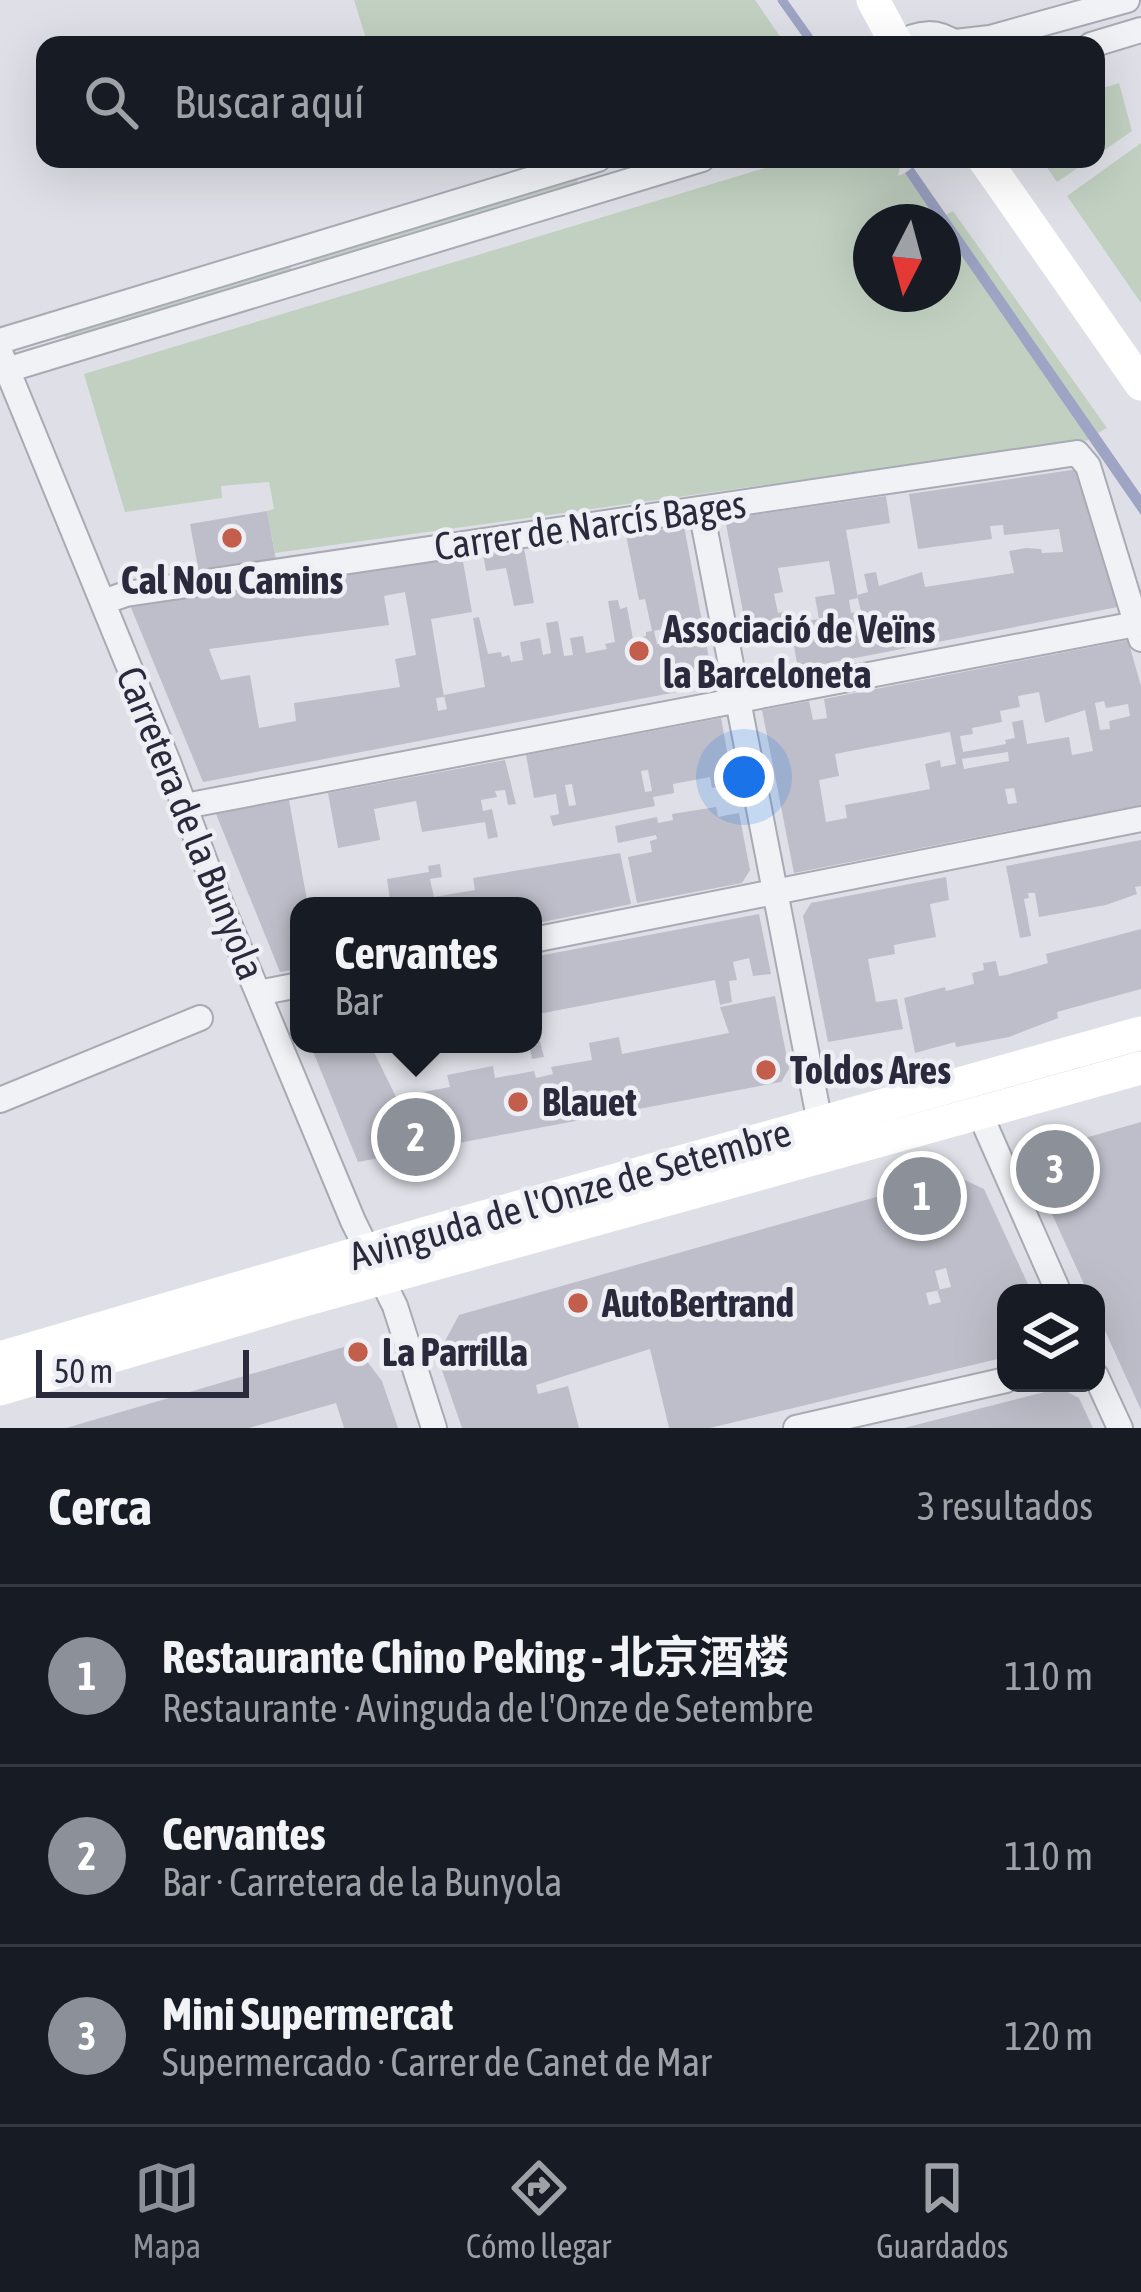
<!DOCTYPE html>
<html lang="es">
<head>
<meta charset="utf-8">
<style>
  body { margin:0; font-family:"Asap Condensed","Noto Sans SC",sans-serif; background:#20242c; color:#f1f3f6 }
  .controls { position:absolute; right:36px; bottom:36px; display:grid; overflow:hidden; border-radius:24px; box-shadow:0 12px 48px #0002 }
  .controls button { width:108px; height:108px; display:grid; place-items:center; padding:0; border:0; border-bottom:3px solid #363941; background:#171b24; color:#f1f3f6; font:60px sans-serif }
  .compass { position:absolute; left:853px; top:204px; width:108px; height:108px; border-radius:50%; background:#171b24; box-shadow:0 12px 48px #0002; rotate:186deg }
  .scale { position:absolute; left:36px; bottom:30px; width:213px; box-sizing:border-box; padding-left:12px; border:6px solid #292b3d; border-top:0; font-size:33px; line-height:42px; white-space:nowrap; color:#292b3d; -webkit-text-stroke:9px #eeeff5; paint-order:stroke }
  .you { position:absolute; left:744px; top:777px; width:42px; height:42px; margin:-30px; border:9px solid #fff; border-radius:50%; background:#1a73e8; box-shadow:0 0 0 18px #1a73e833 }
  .badge { display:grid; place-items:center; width:78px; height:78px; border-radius:50%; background:#8c9099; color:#fff; font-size:39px; font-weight:700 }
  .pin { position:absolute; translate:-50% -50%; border:6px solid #fff; box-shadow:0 3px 12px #0006 }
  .popup { position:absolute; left:290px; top:897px; width:252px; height:156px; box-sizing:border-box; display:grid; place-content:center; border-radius:24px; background:#171b24; filter:drop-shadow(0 3px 9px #0005); font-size:39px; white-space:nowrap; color:#9ea1a6 }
  .popup b { font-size:45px; color:#f1f3f6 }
  .popup::after { content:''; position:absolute; left:50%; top:100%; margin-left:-24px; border:24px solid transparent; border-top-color:#171b24 }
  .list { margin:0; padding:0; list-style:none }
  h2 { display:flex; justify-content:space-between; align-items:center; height:156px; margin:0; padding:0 48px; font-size:51px }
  h2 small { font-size:39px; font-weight:400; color:#9ea1a6 }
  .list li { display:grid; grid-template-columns:78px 1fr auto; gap:36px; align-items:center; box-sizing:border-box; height:180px; padding:0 48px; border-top:3px solid #363941 }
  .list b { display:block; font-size:45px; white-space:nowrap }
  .list p { margin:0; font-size:39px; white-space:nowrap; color:#9ea1a6 }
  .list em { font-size:39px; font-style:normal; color:#9ea1a6 }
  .icon { flex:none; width:66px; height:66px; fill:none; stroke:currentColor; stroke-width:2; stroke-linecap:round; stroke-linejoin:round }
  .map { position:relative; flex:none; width:1141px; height:1428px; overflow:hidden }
  .search { position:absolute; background:#171b24; box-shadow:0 12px 48px #0002; left:36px; right:36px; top:36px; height:132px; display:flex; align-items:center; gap:30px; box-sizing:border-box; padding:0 42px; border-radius:24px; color:#9ea1a6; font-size:45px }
  .sheet { height:696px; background:#171b24 }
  nav { display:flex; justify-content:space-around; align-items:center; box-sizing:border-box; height:168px; border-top:3px solid #363941; background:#171b24; font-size:33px; color:#9ea1a6 }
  nav a { display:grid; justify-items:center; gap:6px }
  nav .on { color:#8c9099 }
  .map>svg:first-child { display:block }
  .green { fill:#c1d0c1 }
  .water { fill:#9da4c4 }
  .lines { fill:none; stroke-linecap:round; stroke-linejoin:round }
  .stream { stroke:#9da4c4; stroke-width:9 }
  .building { fill:#bdbec9; fill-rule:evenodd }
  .street-casing { stroke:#a8aab4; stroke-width:28 }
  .street { stroke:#f1f2f6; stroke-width:24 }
  .secondary { stroke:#fff; stroke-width:33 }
  .poi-dot { fill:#c35e4d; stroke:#eeeff5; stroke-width:4.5 }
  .labels { text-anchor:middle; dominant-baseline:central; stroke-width:9; stroke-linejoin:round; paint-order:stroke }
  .street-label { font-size:39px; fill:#292b3d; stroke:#eeeff5 }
  .poi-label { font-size:39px; font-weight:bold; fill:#292b3d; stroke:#eeeff5; text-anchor:start }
</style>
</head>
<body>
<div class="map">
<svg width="1141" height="1428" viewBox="0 0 1141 1428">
  <rect width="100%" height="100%" fill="#dfe0e7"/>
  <!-- green -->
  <path class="green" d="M354,0H755L786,45H368Z
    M1119,83L1132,131L1096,156V90Z
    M1141,143V303L1067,196Z
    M795,159L901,161L898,176L905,173L929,209L924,213L930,222H871V294H943V229L1089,440L275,553L267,511L274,509L269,482L221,486L222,498L125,512L84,374Z
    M1041,159H1091L1057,182Z
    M576,176L579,187L313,268L309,256Z
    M953,211L1107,428L1098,433L946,215Z
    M289,263L293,274L66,343L63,331Z"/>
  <!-- water -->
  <path class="water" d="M913,167L1141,495V515L943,229V222H938L905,173Z"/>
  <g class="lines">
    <!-- stream -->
    <path class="stream" d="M782,0L814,45"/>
  </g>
  <!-- building -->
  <path class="building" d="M1078,469L1118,607L798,669L792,635L749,643L725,519L886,496L890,523L846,530L858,598L849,600L851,613L861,611L857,595L868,592L864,574L876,572L879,586L922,572L925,587L1014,573L1009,551L1026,548L1041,549L1042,553L1063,552L1059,529L1004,535L1003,525L990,526L992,539L918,549L909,494ZM829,561L835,594L815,597L819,619L789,624L787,611L778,613L774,594L783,592L778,568Z
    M267,511L276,560L199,573L190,524Z
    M684,526L714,685L203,782L129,603L462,556L472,612L431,619L444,697L436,698L438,711L447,709L444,695L485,687L473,618L479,617L488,654L501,652L502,657L509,655L511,662L523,660L520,642L540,638L543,655L551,653L546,623L558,621L564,656L573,655L570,638L583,636L586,653L607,649L605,644L615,642L608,601L618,600L620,609L627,607L633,639L646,636V632L652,631L645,599L639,600L626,535ZM405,592L416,655L395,659L400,687L294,703L296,721L259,728L250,675L221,680L209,649L389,625L384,596ZM667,628L670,641L657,644L654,631Z
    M524,548L534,603L514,606L506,568L486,571L483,553Z
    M1128,640L1141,686V805L794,873L762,710L809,701L813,720L827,718L824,699ZM1039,692L1045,723L1085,710L1093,751L1072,755L1069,737L1027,744L1023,720L1012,722L1015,738L1005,740L1006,744L963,752L960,736L973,734L972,728L1002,722L1000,711L1020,707L1018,696ZM1104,701L1106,708L1128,704L1130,716L1109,721L1110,729L1100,730L1095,703ZM950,732L956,764L941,767L940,760L925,764L930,789L845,805L847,818L826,822L819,780L839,776L835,754ZM1008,752L1009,761L964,769L962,759ZM1014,788L1017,803L1008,804L1005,789Z
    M721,718L733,784L712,788L710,777L673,784L674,793L653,797L655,806L553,826L550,816L559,814L556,794L534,798L526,755ZM648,770L652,791L645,792L641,771ZM572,784L576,805L569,806L565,785Z
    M505,760L516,804L508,805L505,790L495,791L497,797L481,800L483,811L492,809L498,837L488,839L485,822L422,832L416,801L374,809L380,840L338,848L328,793Z
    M289,800L308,906H299V969L280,972L216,814Z
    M716,807L718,817L739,813L750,870L742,883L637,903L628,857L652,852L650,841L657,839L656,835L618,843L615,826L657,817L658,823L673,820L672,814Z
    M1141,840V886L1135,887L1137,894L1106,905L1039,917L1035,893H1028L1029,898L1024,899L1031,936L1020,938L1006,866Z
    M620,853L631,904L533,924V906H391L387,879L429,872L428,866L440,864L442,877L430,879L434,897L475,890L473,878Z
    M946,877L949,900L930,904L936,937L894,945L895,954L868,959L876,1002L897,999L903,1029L828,1042L803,916L811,903Z
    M375,898L377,906H345V904Z
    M759,914L771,974L753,976L749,958L733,962L737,980L729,981L732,1002L720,1005L715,980L533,1015V957Z
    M1141,929V989L1057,1012L1058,1018L1009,1037L956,1047L955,1042L915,1053L904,998L945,987L946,991L974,984L972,973L984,970L983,963L996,961L999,976L1006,975L1048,963L1046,954Z
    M775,996L789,1069L781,1082L358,1162L310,1044H370L396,1097L450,1087L447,1075L493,1066L495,1078L534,1071L536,1078L553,1074L551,1067L592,1060L589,1043L619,1037L622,1054L729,1033L720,1007Z
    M540,1041L544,1057L532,1059L529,1044Z
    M1141,1122V1410L1096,1311V1293H1088L1036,1179L1050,1148Z
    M954,1175L984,1189L1032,1293H1006V1357L710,1428H669L650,1349L536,1385L538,1394L568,1386L579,1428H462L437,1356L459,1315ZM946,1268L951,1287L937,1290L941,1302L929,1305L926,1293L940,1290L935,1271Z
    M354,1344L382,1381L398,1428H344L336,1403L249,1428H66Z
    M1060,1388L1079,1398L1093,1428H904Z"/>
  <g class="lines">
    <defs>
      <path id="street" d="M955,42L990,38L1127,0
        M898,45C918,31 938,30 958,45
        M1091,45L1141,30
        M0,341L598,159
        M0,352L168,762L220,902L353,1221L395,1306L434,1428
        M0,372L702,159
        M701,510L820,1123
        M103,602L126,594L1077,453L1088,466L1141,639
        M185,806L1136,624
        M533,940L1141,819
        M258,993L299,985
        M0,1100L200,1018
        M980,1114L1059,1293
        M1096,1376L1120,1428
        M796,1428L1006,1380"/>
    </defs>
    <!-- street casing -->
    <use href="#street" class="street-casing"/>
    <!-- street -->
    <use href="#street" class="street"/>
    <!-- secondary -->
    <path class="secondary" d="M873,0L897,45
      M984,159L1141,384
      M0,1358L430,1232L1141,1033
      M0,1389L290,1304L1141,1068"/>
  </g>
  <!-- markers -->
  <g class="poi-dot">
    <circle cx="232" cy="538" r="12"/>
    <circle cx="639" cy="651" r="12"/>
    <circle cx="766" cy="1070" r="12"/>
    <circle cx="518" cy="1102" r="12"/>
    <circle cx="578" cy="1303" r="12"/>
    <circle cx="358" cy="1352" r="12"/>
  </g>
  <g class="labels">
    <!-- street labels -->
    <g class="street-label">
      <text transform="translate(590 525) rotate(-8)">Carrer de Narcís Bages</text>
      <text transform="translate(191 823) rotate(68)">Carretera de la Bunyola</text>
      <text transform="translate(570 1194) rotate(-16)">Avinguda de l'Onze de Setembre</text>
    </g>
    <!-- poi labels -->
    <g class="poi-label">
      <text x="232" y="580" text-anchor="middle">Cal Nou Camins</text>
      <text x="663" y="629">Associació de Veïns<tspan x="663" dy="45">la Barceloneta</tspan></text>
      <text x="790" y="1070">Toldos Ares</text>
      <text x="542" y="1102">Blauet</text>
      <text x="602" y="1303">AutoBertrand</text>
      <text x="382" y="1352">La Parrilla</text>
    </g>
  </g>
</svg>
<div class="controls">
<button><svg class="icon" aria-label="layers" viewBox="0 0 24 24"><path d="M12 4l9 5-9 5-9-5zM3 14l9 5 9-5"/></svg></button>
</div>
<svg class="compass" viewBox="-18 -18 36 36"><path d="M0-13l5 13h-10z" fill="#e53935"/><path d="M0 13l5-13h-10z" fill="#9ea1a6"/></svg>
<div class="scale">50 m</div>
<div class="you"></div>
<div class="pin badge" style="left:922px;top:1196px">1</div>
<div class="pin badge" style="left:416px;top:1137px">2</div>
<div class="popup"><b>Cervantes</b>Bar</div>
<div class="pin badge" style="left:1055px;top:1169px">3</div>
<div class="search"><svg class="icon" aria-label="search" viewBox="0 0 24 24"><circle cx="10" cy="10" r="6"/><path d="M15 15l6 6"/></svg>Buscar aquí</div>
</div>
<section class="sheet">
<h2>Cerca<small>3 resultados</small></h2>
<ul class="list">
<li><span class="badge">1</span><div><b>Restaurante Chino Peking - 北京酒楼</b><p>Restaurante · Avinguda de l'Onze de Setembre</p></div><em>110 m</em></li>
<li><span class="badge">2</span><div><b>Cervantes</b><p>Bar · Carretera de la Bunyola</p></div><em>110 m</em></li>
<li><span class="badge">3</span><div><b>Mini Supermercat</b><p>Supermercado · Carrer de Canet de Mar</p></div><em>120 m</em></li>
</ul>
</section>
<nav>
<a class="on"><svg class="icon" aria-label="map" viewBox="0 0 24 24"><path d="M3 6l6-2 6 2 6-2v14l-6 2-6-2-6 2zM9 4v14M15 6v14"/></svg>Mapa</a>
<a><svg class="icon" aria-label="directions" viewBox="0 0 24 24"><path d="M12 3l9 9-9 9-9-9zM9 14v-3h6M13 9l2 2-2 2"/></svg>Cómo llegar</a>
<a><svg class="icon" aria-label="saved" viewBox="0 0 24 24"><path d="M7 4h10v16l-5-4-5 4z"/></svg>Guardados</a>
</nav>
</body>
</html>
